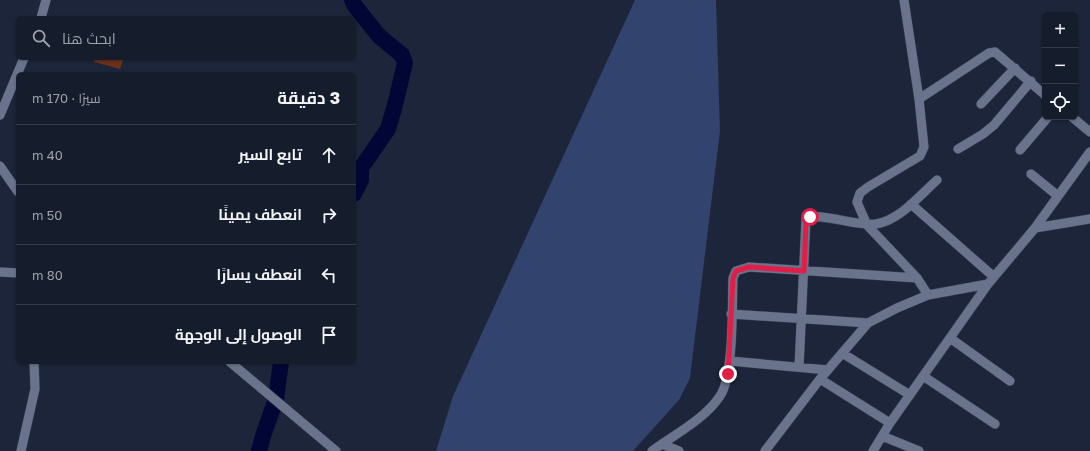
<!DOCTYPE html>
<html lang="ar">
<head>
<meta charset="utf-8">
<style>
  body { margin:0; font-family:"Golos Text",Cairo,sans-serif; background:#222937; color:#f1f3f6; direction:rtl }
  .controls { position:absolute; right:12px; top:12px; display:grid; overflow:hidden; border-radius:6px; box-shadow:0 1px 3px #0004 }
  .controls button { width:36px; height:36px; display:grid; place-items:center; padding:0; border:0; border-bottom:1px solid #343a47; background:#151c2b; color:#f1f3f6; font:20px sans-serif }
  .stop { position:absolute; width:12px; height:12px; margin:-9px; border:3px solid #e11d48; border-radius:50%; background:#fff }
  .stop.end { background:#e11d48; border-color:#fff; box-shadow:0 1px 4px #0008 }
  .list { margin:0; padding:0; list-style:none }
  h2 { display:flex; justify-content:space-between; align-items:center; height:52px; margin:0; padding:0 16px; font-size:17px }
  h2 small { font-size:13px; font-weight:400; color:#9da1a9 }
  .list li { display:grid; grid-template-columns:26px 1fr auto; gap:12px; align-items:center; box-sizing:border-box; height:60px; padding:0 16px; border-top:1px solid #343a47 }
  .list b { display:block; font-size:15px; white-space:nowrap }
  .list em { font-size:13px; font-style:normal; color:#9da1a9 }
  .icon { flex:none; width:22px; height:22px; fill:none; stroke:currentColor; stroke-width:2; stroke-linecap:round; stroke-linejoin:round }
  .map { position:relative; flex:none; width:1090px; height:451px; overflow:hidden; direction:ltr }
  .search { position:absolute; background:#151c2b; box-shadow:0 1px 3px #0004; left:16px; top:16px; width:340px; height:44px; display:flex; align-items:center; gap:10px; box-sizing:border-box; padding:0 14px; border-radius:6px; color:#9da1a9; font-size:15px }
  .panel { position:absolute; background:#151c2b; box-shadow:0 1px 3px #0004; left:16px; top:72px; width:340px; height:292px; border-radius:6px; direction:rtl }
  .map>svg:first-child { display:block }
  .green { fill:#32436d }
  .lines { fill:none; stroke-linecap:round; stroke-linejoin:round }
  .river { stroke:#020635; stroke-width:16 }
  .building { fill:#6c311a }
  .minor-casing { stroke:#3a3f50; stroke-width:10 }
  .minor { stroke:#69748c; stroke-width:9 }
  .route { stroke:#e11d48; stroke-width:5 }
</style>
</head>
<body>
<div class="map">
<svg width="1090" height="451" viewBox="0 0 1090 451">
  <rect width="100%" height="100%" fill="#1c2539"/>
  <!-- green -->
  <path class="green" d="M635,0H716L720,131L690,378L679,400L633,451H436L453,396Z"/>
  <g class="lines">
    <!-- river -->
    <path class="river" d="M352,0L355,6L379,36L402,55L405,63L395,105L388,129L361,168V180L354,194
      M259,451L263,436L276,399L281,362"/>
  </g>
  <!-- building -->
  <path class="building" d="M95,58H115L123,60L120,69L94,62Z"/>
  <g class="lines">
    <defs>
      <path id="minor" d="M904,0L919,99L924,147L920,156L868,187L860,193L857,202L867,225L917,278L928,295
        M41,18L46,0
        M919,99L989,53L995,52L1045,95
        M981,104L1015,68
        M0,115L24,58
        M1072,117L1090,132
        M958,149L983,134L994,125L1031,81
        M1020,150L1048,117
        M0,166L18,192
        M1031,174L1058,196
        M911,204L994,277
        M1035,228L1090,219
        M0,272L18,273
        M731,314L868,323
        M950,338L1010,381
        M842,353L910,395
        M730,361L828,370
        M230,362L336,451
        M799,367L806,219C818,211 858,227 876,224C900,220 919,196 937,180
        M923,376L995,424
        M820,379L890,423
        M882,436L919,451
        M662,444L679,451
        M21,451L35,389L34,362
        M652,451C675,434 704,420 720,396C734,376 732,305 733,278L736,271L749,267L917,278
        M765,451L820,379L868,323L897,308L928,295L988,284
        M873,451L890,423L988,284L1035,228L1090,152"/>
    </defs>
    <!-- minor casing -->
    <use href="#minor" class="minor-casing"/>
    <!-- minor -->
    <use href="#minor" class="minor"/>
  </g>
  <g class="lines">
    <!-- route -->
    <path class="route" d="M728,374L733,278L736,271L749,267L804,271L806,223V219L810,217"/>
  </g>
</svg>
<div class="controls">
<button>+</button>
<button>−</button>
<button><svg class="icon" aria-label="locate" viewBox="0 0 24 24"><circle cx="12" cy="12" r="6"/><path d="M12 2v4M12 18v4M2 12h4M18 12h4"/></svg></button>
</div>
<div class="stop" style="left:810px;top:217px"></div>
<div class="stop end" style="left:728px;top:374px"></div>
<div class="search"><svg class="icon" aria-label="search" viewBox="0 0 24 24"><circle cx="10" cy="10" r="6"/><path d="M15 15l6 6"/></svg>ابحث هنا</div>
<section class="panel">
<h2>3 دقيقة<small>سيرًا · 170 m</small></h2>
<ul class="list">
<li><svg class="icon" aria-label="ahead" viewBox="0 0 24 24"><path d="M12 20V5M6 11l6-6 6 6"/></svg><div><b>تابع السير</b></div><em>40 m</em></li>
<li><svg class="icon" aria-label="right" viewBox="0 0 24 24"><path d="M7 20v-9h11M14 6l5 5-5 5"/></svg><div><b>انعطف يمينًا</b></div><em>50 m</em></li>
<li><svg class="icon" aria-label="left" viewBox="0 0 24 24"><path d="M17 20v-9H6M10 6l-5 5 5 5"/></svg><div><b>انعطف يسارًا</b></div><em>80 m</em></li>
<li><svg class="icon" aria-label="arrive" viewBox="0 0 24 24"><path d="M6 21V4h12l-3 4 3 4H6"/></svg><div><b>الوصول إلى الوجهة</b></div></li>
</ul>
</section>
</div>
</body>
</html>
